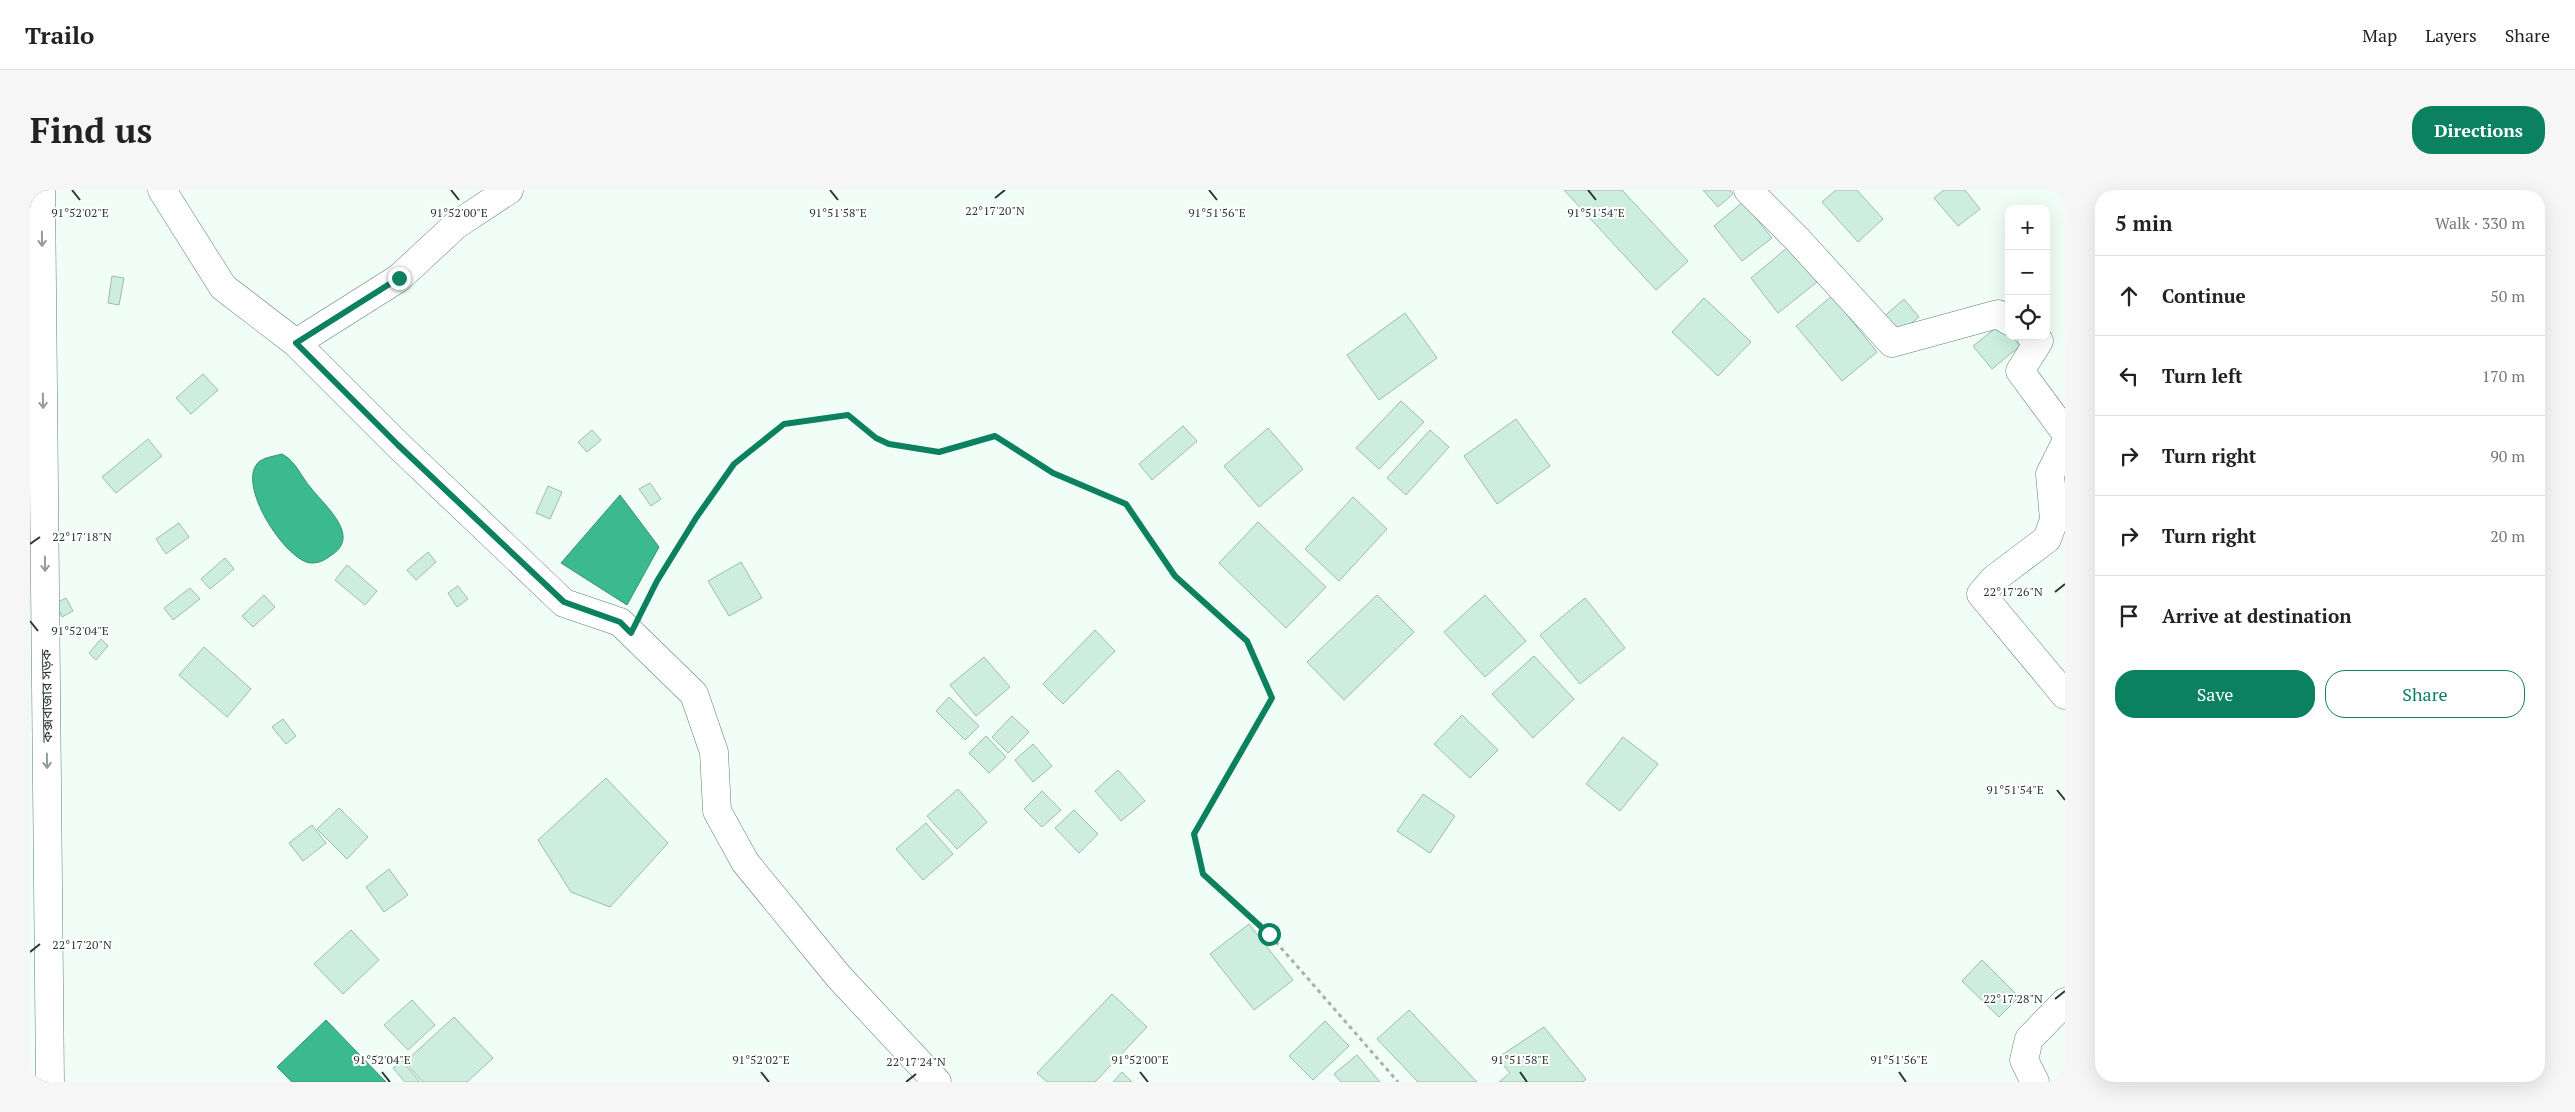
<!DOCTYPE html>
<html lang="en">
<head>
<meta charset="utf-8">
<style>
  body { margin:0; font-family:"PT Serif","Noto Sans Bengali",serif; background:#f6f6f6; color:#222 }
  .controls { position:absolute; right:15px; top:15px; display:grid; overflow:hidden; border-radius:10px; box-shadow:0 5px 20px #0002 }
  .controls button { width:45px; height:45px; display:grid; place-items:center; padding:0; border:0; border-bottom:1px solid #e0e0e0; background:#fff; color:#222; font:25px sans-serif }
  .stop { position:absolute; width:15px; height:15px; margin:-11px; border:4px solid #0c8160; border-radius:50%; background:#fff }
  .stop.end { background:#0c8160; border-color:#fff; box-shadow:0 1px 5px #0008 }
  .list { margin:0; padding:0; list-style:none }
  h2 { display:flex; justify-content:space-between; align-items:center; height:65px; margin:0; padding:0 20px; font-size:21px }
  h2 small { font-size:16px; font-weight:400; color:#767676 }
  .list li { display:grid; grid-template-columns:32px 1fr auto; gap:15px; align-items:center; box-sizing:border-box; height:80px; padding:0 20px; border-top:1px solid #e0e0e0 }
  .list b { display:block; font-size:19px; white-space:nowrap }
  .list em { font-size:16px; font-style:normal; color:#767676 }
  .actions { display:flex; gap:10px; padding:15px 20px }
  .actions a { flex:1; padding:11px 0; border:1px solid #0c8160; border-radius:20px; text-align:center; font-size:18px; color:#0c8160 }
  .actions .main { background:#0c8160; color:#fff }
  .icon { flex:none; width:28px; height:28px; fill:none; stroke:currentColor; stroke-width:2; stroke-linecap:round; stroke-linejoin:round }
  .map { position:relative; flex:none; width:2035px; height:892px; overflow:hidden; border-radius:20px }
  header { display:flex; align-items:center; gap:30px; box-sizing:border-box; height:70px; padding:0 25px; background:#fff; border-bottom:1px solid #e0e0e0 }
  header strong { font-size:24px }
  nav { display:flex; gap:28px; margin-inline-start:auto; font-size:18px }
  .intro { display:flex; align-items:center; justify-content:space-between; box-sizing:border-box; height:120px; padding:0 30px }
  h1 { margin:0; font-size:35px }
  .button { padding:12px 22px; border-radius:20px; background:#0c8160; color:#fff; font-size:18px; font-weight:700 }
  main { display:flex; gap:30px; padding:0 30px }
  aside { flex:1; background:#fff; border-radius:20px; box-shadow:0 5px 20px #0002 }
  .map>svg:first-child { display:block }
  .water { fill:#3bb98f; stroke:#369273 }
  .building { fill:#cdeedf; stroke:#9dbcae }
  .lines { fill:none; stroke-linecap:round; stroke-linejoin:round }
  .minor-casing { stroke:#617f72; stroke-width:29 }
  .trunk-casing { stroke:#617f72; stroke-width:29 }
  .path { stroke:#a6b3ad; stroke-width:3; stroke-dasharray:4 4; stroke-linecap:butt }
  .minor { stroke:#fff; stroke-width:28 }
  .trunk { stroke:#fff; stroke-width:28 }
  .oneway { stroke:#949b98 }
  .route { stroke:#0c8160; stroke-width:6 }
  .ticks { fill:none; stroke:#2a3731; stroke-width:2 }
  .labels { text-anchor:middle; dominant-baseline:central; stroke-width:4; stroke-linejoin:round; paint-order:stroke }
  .street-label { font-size:14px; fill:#2a3731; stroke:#fff }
  .ticks-label { font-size:12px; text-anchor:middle; fill:#2a3731; stroke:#fff; stroke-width:4; stroke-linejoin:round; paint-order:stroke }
</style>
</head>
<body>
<header>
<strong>Trailo</strong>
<nav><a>Map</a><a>Layers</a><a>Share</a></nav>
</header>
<div class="intro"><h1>Find us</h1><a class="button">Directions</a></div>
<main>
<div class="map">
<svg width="2035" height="892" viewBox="0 0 2035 892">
  <rect width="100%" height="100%" fill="#f1fef8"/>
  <!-- water -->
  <path class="water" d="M252,264C266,271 271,287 281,298C293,314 331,345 303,364C296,369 291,373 282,373C257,374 203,291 230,271C236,267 245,266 252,264Z
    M590,305L629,357L597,415L531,373Z
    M296,830L356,892H262L247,877Z"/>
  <!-- building -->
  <path class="building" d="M1534,0H1592L1658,71L1626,100Z
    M1673,0H1700L1703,4L1688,17Z
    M1806,0H1827L1853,29L1828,52L1792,12Z
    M1914,0H1935L1950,19L1928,36L1904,8Z
    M1713,12L1742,48L1712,71L1684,36Z
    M1758,57L1787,92L1748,123L1721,88Z
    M82,86L94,88L89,115L78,113Z
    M1802,106L1847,162L1812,191L1766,136Z
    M1674,108L1721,152L1688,186L1642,142Z
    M1874,109L1889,127L1864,147L1850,130Z
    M1375,123L1407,168L1349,210L1317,165Z
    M1972,133L1979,142V146H1982L1990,156L1962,179L1943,156Z
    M173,184L188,200L161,224L146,208Z
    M1371,211L1394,232L1349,279L1326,258Z
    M1486,229L1520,276L1467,314L1434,266Z
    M1153,236L1167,251L1122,290L1109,274Z
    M1238,238L1273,279L1229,317L1194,276Z
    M562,240L571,250L557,262L548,252Z
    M1400,240L1419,257L1376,305L1357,288Z
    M118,249L132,266L86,303L72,287Z
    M620,293L631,309L621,316L609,299Z
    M518,296L532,302L520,329L506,323Z
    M1323,307L1357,339L1309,391L1275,359Z
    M1228,332L1296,397L1256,438L1189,373Z
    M149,333L159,347L136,364L126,349Z
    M398,362L406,372L386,390L377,380Z
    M195,368L204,379L180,399L171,389Z
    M711,372L732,408L699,426L678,391Z
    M317,375L347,401L335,415L305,390Z
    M428,396L438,409L427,417L418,403Z
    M160,398L170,409L143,430L134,418Z
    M234,405L245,417L223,437L212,426Z
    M1347,405L1384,442L1314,510L1277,472Z
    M1455,405L1496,451L1455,487L1414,442Z
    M36,408L43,421L32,427L26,413Z
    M1555,408L1595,458L1550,494L1510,445Z
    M1065,440L1085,461L1033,514L1013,494Z
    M71,449L78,456L66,470L59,463Z
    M174,457L221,499L197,527L149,485Z
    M1504,466L1544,509L1503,548L1462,504Z
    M954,467L980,497L946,526L920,495Z
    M919,507L949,536L935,550L906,521Z
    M1432,525L1468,560L1440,588L1404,554Z
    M982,526L999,542L978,563L962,547Z
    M253,529L266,546L256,554L242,537Z
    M956,546L976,567L959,583L939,563Z
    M1593,547L1628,574L1590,621L1556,594Z
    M1003,554L1022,576L1003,592L985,570Z
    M1088,580L1115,611L1091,631L1065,601Z
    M576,588L638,653L580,717L541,702L508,650Z
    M928,599L957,632L927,659L897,626Z
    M1012,601L1031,620L1012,637L994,619Z
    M1393,604L1425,626L1400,663L1367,641Z
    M309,618L338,647L317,669L287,639Z
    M1044,620L1068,644L1049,663L1025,638Z
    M896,633L923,664L893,690L866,659Z
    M282,635L296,653L273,671L259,653Z
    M359,679L378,705L354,722L336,697Z
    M1219,734L1263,790L1224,820L1180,764Z
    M321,740L349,770L313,804L284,774Z
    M1952,770L1989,807L1969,827L1932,791Z
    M1082,804L1117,837L1065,892H1017L1007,883Z
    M382,810L405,835L378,860L354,835Z
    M1379,820L1447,892H1388L1347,849Z
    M424,827L463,868L437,892H393L375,872Z
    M1295,831L1319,856L1283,890L1259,866Z
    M1514,837L1556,889L1553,892H1469L1480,883L1467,868Z
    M1327,865L1350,892H1311L1304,884Z
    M372,871L390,892H375L363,878Z
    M1092,882L1102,892H1083Z"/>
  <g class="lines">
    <defs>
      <path id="minor" d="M132,0L193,97L266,153L368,255L534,413L590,432L664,504L684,562L687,621L715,672L809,787L907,892
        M1718,0L1767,49L1862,153L1968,124L1979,131
        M2001,146L2009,151L1990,181L2035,242
        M266,153L369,88L426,35L479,0
        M2035,254L2020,284L2024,330L2017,349L1964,389L1951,404L2035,505
        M2005,892L1994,870L1999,849L2035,812"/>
      <path id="trunk" d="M11,0L20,892"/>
    </defs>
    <!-- minor casing -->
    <use href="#minor" class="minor-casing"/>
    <!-- trunk casing -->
    <use href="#trunk" class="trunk-casing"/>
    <!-- path -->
    <path class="path" d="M616,412L666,328L705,274L754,233L818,225L846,248L859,255L909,262L965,246L1023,283L1096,314L1145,386L1217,451L1242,508L1164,644L1173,684L1239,744L1368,892"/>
    <!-- minor -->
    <use href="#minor" class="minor"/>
    <!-- trunk -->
    <use href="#trunk" class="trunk"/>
  </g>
  <!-- one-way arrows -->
  <defs><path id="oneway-shaft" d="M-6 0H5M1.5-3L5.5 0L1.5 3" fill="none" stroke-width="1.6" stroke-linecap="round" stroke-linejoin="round" transform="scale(1.25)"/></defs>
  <g class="oneway">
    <use href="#oneway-shaft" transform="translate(12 49) rotate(89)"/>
    <use href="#oneway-shaft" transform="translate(13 211) rotate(89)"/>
    <use href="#oneway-shaft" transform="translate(15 374) rotate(89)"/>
    <use href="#oneway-shaft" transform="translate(17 571) rotate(89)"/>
  </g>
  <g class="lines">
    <!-- route -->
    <path class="route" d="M369,88L266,153L368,255L534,412L590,432L601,443L627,391L666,328L704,274L754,234L818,225L846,248L859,254L909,262L965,246L1023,283L1096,314L1145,386L1217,451L1242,508L1164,644L1173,684L1239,744"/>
  </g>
  <!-- ticks -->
  <path class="ticks" d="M42,0L50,10M421,0L429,10M800,0L808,10M1179,0L1187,10M1558,0L1566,10M965,8L975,0M0,354L10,347M2025,402L2035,394M0,431L8,441M2027,600L2035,610M0,762L10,754M2025,809L2035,801M352,882L360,892M731,882L739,892M1110,882L1118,892M1490,882L1497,892M1869,882L1876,892M876,892L886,884"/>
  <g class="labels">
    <!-- street labels -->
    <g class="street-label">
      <text transform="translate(16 506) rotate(-91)">কক্সবাজার সড়ক</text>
    </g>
  </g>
  <g class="ticks-label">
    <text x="965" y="25">22°17'20"N</text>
    <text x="50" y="27">91°52'02"E</text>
    <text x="429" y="27">91°52'00"E</text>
    <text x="808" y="27">91°51'58"E</text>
    <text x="1566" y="27">91°51'54"E</text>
    <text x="1187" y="27">91°51'56"E</text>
    <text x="52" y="351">22°17'18"N</text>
    <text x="1983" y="406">22°17'26"N</text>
    <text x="50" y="445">91°52'04"E</text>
    <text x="1985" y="604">91°51'54"E</text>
    <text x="52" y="759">22°17'20"N</text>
    <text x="1983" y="813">22°17'28"N</text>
    <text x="352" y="874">91°52'04"E</text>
    <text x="731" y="874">91°52'02"E</text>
    <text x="1110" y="874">91°52'00"E</text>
    <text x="1490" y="874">91°51'58"E</text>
    <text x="1869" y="874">91°51'56"E</text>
    <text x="886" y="876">22°17'24"N</text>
  </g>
</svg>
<div class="controls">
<button>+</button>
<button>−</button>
<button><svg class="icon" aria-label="locate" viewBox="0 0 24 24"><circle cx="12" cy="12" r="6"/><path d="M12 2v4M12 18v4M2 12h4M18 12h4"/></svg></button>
</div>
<div class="stop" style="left:1239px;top:744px"></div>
<div class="stop end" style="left:369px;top:88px"></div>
</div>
<aside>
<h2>5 min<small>Walk · 330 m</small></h2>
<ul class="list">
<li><svg class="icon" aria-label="ahead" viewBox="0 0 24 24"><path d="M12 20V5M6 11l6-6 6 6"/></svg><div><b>Continue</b></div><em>50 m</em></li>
<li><svg class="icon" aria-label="left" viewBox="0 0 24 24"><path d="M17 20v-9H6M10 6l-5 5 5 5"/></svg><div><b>Turn left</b></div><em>170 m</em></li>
<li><svg class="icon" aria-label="right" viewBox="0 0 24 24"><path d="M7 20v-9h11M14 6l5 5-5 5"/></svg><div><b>Turn right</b></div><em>90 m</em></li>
<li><svg class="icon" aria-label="right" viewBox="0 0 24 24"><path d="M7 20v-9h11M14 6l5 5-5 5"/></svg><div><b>Turn right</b></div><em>20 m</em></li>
<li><svg class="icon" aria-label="arrive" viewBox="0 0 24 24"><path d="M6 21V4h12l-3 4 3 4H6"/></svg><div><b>Arrive at destination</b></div></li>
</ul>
<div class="actions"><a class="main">Save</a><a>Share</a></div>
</aside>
</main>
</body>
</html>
